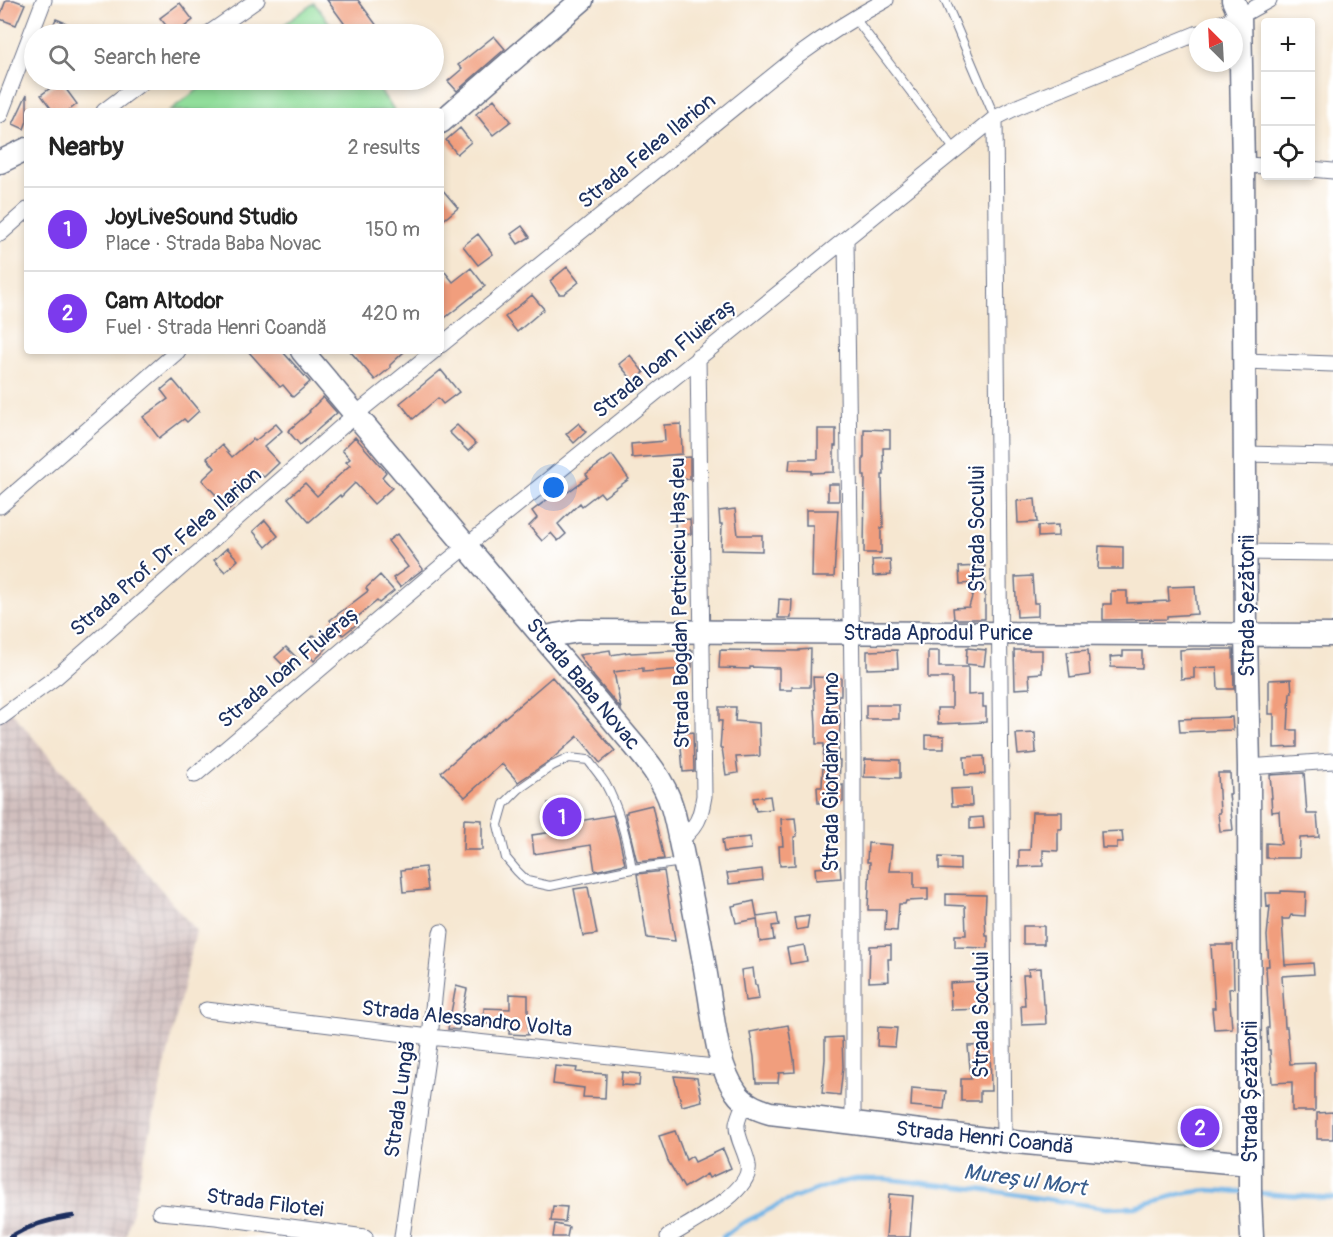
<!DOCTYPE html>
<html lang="en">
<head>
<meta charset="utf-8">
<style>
  body { margin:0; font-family:Pangolin,sans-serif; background:#f6f6f6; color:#222 }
  .controls { position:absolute; right:18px; top:18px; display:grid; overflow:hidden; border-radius:6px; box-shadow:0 3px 9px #0003 }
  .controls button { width:54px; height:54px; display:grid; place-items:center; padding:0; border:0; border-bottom:2px solid #e0e0e0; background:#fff; color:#222; font:30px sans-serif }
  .compass { position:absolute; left:1189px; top:18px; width:54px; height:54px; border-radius:50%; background:#fff; box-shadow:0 3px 9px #0003; rotate:336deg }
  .you { position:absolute; left:554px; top:488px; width:21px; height:21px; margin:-15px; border:4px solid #fff; border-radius:50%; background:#1a73e8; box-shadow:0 0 0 9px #1a73e833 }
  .badge { display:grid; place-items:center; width:39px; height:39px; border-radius:50%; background:#7c3aed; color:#fff; font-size:20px; font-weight:700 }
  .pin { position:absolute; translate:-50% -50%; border:3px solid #fff; box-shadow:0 2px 6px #0006 }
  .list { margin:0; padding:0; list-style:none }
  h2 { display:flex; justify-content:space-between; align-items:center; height:78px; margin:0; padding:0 24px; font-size:26px }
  h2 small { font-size:20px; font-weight:400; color:#767676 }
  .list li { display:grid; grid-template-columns:39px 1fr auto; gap:18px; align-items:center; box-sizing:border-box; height:84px; padding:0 24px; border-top:2px solid #e0e0e0 }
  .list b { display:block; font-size:22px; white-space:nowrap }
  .list p { margin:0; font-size:20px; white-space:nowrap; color:#767676 }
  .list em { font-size:20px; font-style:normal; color:#767676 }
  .icon { flex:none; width:33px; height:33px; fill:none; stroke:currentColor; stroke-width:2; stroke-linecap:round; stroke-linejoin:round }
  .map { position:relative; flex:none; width:1333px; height:1237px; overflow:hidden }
  .search { position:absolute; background:#fff; box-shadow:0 3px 9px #0003; left:24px; top:24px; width:420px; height:66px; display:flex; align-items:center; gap:15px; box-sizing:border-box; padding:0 21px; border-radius:33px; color:#767676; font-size:22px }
  .panel { position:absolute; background:#fff; box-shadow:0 3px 9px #0003; left:24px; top:108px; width:420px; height:246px; border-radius:6px }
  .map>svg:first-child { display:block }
  .industrial { fill:url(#industrial-grid) }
  .garden { fill:#91de9b; stroke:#56867c; stroke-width:1.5 }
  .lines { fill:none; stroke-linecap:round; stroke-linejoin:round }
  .stream { stroke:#72b5e7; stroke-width:4.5 }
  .building { fill:#f19e7d }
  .lane-casing { stroke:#686f86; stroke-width:10 }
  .street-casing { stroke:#686f86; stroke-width:17 }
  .secondary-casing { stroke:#686f86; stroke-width:25 }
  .lane { stroke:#fff; stroke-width:8 }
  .street { stroke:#fff; stroke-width:15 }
  .secondary { stroke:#fff; stroke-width:22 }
  .rail { stroke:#1b2f5e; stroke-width:4.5 }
  .labels { text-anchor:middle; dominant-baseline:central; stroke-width:4.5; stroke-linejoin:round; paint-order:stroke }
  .street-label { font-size:21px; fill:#1b2f5e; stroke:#fff }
  .water-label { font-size:22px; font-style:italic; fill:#395e8e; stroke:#fff }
</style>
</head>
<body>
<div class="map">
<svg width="1333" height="1237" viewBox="0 0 1333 1237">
  <defs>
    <pattern id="industrial-grid" width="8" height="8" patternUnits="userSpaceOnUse" patternTransform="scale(1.5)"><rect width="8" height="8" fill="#d1bfbe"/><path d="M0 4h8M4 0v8" fill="none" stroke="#b3a4a6"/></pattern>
  </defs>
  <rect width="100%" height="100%" fill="#fff"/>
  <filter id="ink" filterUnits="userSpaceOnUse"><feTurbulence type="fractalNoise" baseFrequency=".0167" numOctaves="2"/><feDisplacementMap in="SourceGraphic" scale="12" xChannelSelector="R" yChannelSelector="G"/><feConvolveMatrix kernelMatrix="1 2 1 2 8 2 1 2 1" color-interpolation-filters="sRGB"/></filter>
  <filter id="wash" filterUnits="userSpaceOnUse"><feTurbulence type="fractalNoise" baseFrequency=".008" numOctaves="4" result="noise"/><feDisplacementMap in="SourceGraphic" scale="24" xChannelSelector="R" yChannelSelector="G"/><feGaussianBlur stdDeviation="1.35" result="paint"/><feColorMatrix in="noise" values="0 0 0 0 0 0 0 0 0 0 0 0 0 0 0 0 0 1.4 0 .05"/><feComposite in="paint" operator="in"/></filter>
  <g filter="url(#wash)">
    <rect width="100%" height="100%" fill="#f6e7d1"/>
    <!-- industrial -->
    <path class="industrial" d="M4,703L196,931L126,1237H0V706Z"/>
    <!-- garden -->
    <path class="garden" d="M314,3L338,34H271Z
      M211,80H372L395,111H169Z"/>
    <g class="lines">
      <!-- stream -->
      <path class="stream" d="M1258,1193L1333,1198
        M723,1237L739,1225L782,1203L829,1185L856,1179H886L979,1189L1107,1208L1135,1207L1180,1194L1208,1190L1244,1192"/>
    </g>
    <g id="blocks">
      <!-- building -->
      <path class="building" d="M6,0H14L25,4L16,25L0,19V16Z
        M327,0H358L383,34H352Z
        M180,3L193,20L175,34H173L160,18Z
        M56,19L93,34H49Z
        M494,36L505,49L457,91L448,81L462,69L458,65Z
        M60,81L77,104L68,111H53L41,95Z
        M27,94V121L24,129L13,124Z
        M494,99L511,121L493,135L476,114Z
        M460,128L471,142L457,154L446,140Z
        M441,188L458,208L441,222Z
        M522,226L530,237L518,244L511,234Z
        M478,234L493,254L478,265L463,246Z
        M441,267L453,282L471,268L485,286L441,321Z
        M567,267L579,282L564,294H559L550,281Z
        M532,295L544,309L517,332L505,317Z
        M248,351H282L310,382L293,397L283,385L280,387Z
        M350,351H405L390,365V368L375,380Z
        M630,355L644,373L634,382L619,364Z
        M441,370L459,392L443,404L438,398L413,419L400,403Z
        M173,380L199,411L187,422L184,419L159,438L143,417L168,399L161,390Z
        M323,397L337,413L300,445L288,431L310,412L309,411Z
        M579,423L586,432L574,443L566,434Z
        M276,424L282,431L264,447L279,463L264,477L260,474L234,497L238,501L229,509L202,480L215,468L207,458L222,445L232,457L253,439L255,441Z
        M681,424L682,454L632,458L631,444L665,441L664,425Z
        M457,425L476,444L468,451L449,432Z
        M818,429H836V446H834V472L811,473V471L789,470L790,459H818Z
        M864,429L890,430V448H883L884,475H882L883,528H881V553H864L865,476H863V458H864Z
        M355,437L386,472L382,477L392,488L374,504L355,483L341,497L340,495L309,522L288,498L305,483L317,496L350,465L346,462L350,459L342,450Z
        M612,455L629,479L604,497L600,492L582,506L580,503L558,524L566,534L558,541L551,533L542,541L529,526L537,518L532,511L564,487L568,492L588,477L586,474Z
        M690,457V479L674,480V458Z
        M828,484H839V501H828Z
        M1035,499L1037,522L1018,523L1017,501Z
        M735,509L738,535H762V551L721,550L722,524H720L719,511Z
        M806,510H838L834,577H812L813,525H806Z
        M690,519L691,534L676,536L675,520Z
        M265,520L278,536L266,547L253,531Z
        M1058,525V536L1038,537V526Z
        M397,534L423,569L400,587L393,578L408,567L388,541Z
        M1099,546L1123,547V569H1098Z
        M227,548L238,560L225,572L214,560Z
        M890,559L891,575L873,576L872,560Z
        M981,565H984L985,566V619H954L953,608L969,607L976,583L960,584L959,567L981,566Z
        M380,575L394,591L379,603L377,601L355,619L358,623L343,635L330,620L368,591L366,588Z
        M1032,576L1034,603H1038V616L1017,617L1015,577Z
        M1195,586L1197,614L1167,616V619L1103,620V604H1111V591H1127V603L1169,601L1168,587Z
        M779,599L792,600L791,618H778Z
        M314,635L327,648L314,661L301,647Z
        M286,647L299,660L288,670L275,657Z
        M967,648L986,650L984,666L966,664Z
        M811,649L810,687H792V690H779V668L750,667V669L719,668L720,650L799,651V650Z
        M1193,649H1233L1234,689H1218L1217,667L1194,668V678L1181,679L1180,650Z
        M610,650L611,655L630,652L631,653L692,650V667L683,671V669L643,672V668L614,672L621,709L594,677L579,655Z
        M897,650L898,668L867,669V651Z
        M1014,650H1042V673L1029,674L1030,688L1015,689Z
        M1088,650L1090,675L1070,678L1067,652Z
        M928,651H939V667H968V695L983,694V707H986V722L938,724L937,708H952V678H928Z
        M1123,651H1142V668L1111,667L1110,657L1123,656Z
        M552,677L615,751L600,763L578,736L551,760L518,782L502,764L465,797L441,772Z
        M813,677L841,678V695H838L840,724L838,760H840L839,786L843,785V802L818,803L817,787H822L824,744H816V726Z
        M1291,679L1292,693H1290L1288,730H1297V747L1274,748V714H1269V680Z
        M866,705H899V719H866Z
        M719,707H736L735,721L759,723L760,756L736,757L738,773L726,775L722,748H720L722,721H719Z
        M1232,717L1233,730L1180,732L1179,719Z
        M693,732L694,771L683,772L680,734Z
        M1035,733L1036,753L1018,755L1016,734Z
        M926,735L944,736V749H926Z
        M984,756L985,774L965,775L964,757Z
        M865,759L900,760V778L864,777Z
        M1218,773H1230L1231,794H1229L1233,830L1220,831L1218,813H1220Z
        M1304,773L1307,814H1317L1319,837L1300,838L1299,858H1266V843L1281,844L1279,811L1272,812L1271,798H1272L1270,775Z
        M971,788L972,806H952L951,789Z
        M770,796L772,809L756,811L753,798Z
        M570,799L574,822L613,815L619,837L625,864L595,871L591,845L534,854L532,835L553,832L548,803Z
        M652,805L664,859L637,862L625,813H627V811Z
        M1032,812H1062V829H1058V851L1043,850V866L1019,867V850H1030Z
        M983,817L984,828L970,829V818Z
        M795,818L797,836L794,837L795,865L780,866L779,846H783L781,819Z
        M464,819L482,820V850H463Z
        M1122,831L1123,842H1117V848H1102L1101,832Z
        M750,837L751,849L724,852L722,840Z
        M868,843L892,845L889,871H914V888H928V900L906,901L905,904H899L897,931L885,930L886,910H868L870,862H867Z
        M939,857L960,858V870L939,869Z
        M840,866L841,878L816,880L815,868Z
        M425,867L428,890L403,892L401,870Z
        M762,869L763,880L729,884L727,873Z
        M664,871L675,941L647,938L637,874Z
        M588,887L597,934L583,936L574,889Z
        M1281,891L1306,892L1305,916L1291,915L1289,919H1282L1285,965L1313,963L1314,974L1282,976L1285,1027H1287L1290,1064L1315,1063V1111H1292V1082L1272,1083L1270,1050H1268L1267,1028H1269L1266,966H1269L1267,936L1270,906L1267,907L1266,893H1281Z
        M946,894L986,895L985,916L986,936H988V948L955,947V935H966L965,906L946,905Z
        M754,901L757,917L777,914L779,925L772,926L774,940L760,942L757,919L736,923L732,906Z
        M809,916L807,928L796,930L794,918Z
        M1023,926H1044V944H1023Z
        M804,945L807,961L790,964L787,948Z
        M891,945V959H888L889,981L869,982L870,946Z
        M1211,945H1233L1234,988L1229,989L1232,1028L1214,1029L1212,1008H1215Z
        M753,968L755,985H757L759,999L745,1001L741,970Z
        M1041,968L1043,1004H1045L1046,1024L1022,1025L1021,1005H1025L1023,975H1029L1028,969Z
        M979,981L980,996L988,995L989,1009L951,1010L950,983Z
        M456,986L467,989L459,1030L448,1029Z
        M510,994L528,995V1035L509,1034L510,1024H484V1008L510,1009Z
        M788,1025L794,1059L795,1072L779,1073L778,1083H756L754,1057L750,1032Z
        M878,1027L897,1028L895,1047L877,1046Z
        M842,1037L843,1067L840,1095L822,1093L825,1059V1038Z
        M990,1045L991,1091H980V1101H961V1079H971L968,1046Z
        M555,1066L577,1068L576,1072L606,1074L605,1098L583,1097L584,1088L553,1084Z
        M622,1072L640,1074L639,1086L621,1085Z
        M674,1076L697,1078L702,1101L682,1106Z
        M912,1088L946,1091L944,1109L911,1106Z
        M1333,1112V1139H1317V1113Z
        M675,1131L686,1160L692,1156L695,1162L723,1149L731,1168L709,1178L707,1174L684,1188L668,1161L659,1136Z
        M889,1194L913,1196L910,1237H886Z
        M553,1206L567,1207L565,1222L551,1221Z
        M555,1224L569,1227L567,1237H553Z"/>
    </g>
  </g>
  <g filter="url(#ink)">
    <use href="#blocks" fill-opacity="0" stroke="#686f86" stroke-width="1.5"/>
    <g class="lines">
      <defs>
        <path id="lane" d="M945,0L995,118
          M854,17L955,150
          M632,869C627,839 620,810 605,783C600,775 593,767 588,760L569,758L552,766L519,789L504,804L498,825L506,858L517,871L527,881L550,886L632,869L683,862"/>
        <path id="street" d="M1212,27L1240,16L1269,0
          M208,34L257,0
          M104,111L145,80
          M0,115L44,0
          M995,118L1004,1141
          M1243,165L1266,166
          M1310,169L1333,171
          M0,234L27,210
          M846,240L853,754V1124
          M441,345L795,58C825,36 854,17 886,0
          M1245,361L1333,364
          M1246,454L1333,456
          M0,506L178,351
          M1246,552L1333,553
          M0,718L56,677L356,414L434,351
          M1249,767L1333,761
          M195,775L444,564L995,118L1017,107L1198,33
          M680,841C698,824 700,820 704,796L698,357
          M206,1010L430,1037L724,1068
          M160,1212L216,1217L365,1237
          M402,1237L430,1037L441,932
          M668,1237C688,1224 753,1192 748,1165C746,1151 736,1138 737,1124C738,1117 742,1109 745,1102"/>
        <path id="secondary" d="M1233,0L1240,16L1243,165L1246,635L1249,767L1250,1196L1252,1237
          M441,122L582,0
          M0,162L27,149
          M302,351L628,738C646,759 664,780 672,807C678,827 681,849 686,870C694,909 702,947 708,987C714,1019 716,1064 736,1092C744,1104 757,1109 770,1113L1004,1141L1250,1164
          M544,638L555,635L579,631L1333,635"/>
      </defs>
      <!-- lane casing -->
      <use href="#lane" class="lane-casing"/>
      <!-- street casing -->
      <use href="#street" class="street-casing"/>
      <!-- secondary casing -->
      <use href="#secondary" class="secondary-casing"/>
      <!-- lane -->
      <use href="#lane" class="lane"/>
      <!-- street -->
      <use href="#street" class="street"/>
      <!-- secondary -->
      <use href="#secondary" class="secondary"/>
      <!-- rail -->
      <path class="rail" d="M10,1237C30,1225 50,1219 73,1216"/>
    </g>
  </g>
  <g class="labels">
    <!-- street labels -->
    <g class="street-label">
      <text transform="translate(647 151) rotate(-39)">Strada Felea Ilarion</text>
      <text transform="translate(665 358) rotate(-39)">Strada Ioan Fluieraș</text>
      <text transform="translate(977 529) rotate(-90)">Strada Socului</text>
      <text transform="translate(166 552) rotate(-41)">Strada Prof. Dr. Felea Ilarion</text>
      <text transform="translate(680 603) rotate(-91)">Strada Bogdan Petriceicu Hașdeu</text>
      <text transform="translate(1247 606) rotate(-90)">Strada Șezătorii</text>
      <text x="938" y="633">Strada Aprodul Purice</text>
      <text transform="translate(289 667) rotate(-40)">Strada Ioan Fluieraș</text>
      <text transform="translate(583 684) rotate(50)">Strada Baba Novac</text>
      <text transform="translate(831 772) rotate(-90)">Strada Giordano Bruno</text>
      <text transform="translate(981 1015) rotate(-90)">Strada Socului</text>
      <text transform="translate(467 1019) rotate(6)">Strada Alessandro Volta</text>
      <text transform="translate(1250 1092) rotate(-90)">Strada Șezătorii</text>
      <text transform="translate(400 1099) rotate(-82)">Strada Lungă</text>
      <text transform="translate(985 1138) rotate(6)">Strada Henri Coandă</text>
      <text transform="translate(265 1203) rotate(7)">Strada Filotei</text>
    </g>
    <!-- water labels -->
    <g class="water-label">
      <text transform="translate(1025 1180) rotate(8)">Mureșul Mort</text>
    </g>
  </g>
</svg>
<div class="controls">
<button>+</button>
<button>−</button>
<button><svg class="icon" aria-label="locate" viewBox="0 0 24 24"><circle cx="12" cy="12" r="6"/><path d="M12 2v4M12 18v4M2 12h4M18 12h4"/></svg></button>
</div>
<svg class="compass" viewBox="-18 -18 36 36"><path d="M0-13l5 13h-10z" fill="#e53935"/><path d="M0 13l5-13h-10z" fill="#767676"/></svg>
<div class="you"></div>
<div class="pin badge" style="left:562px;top:817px">1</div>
<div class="pin badge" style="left:1200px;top:1128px">2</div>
<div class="search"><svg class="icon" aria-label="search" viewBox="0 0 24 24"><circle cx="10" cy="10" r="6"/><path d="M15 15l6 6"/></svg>Search here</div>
<section class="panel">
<h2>Nearby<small>2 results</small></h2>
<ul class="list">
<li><span class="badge">1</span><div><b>JoyLiveSound Studio</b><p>Place · Strada Baba Novac</p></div><em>150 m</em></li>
<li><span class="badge">2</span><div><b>Cam Altodor</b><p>Fuel · Strada Henri Coandă</p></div><em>420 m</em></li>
</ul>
</section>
</div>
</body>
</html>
